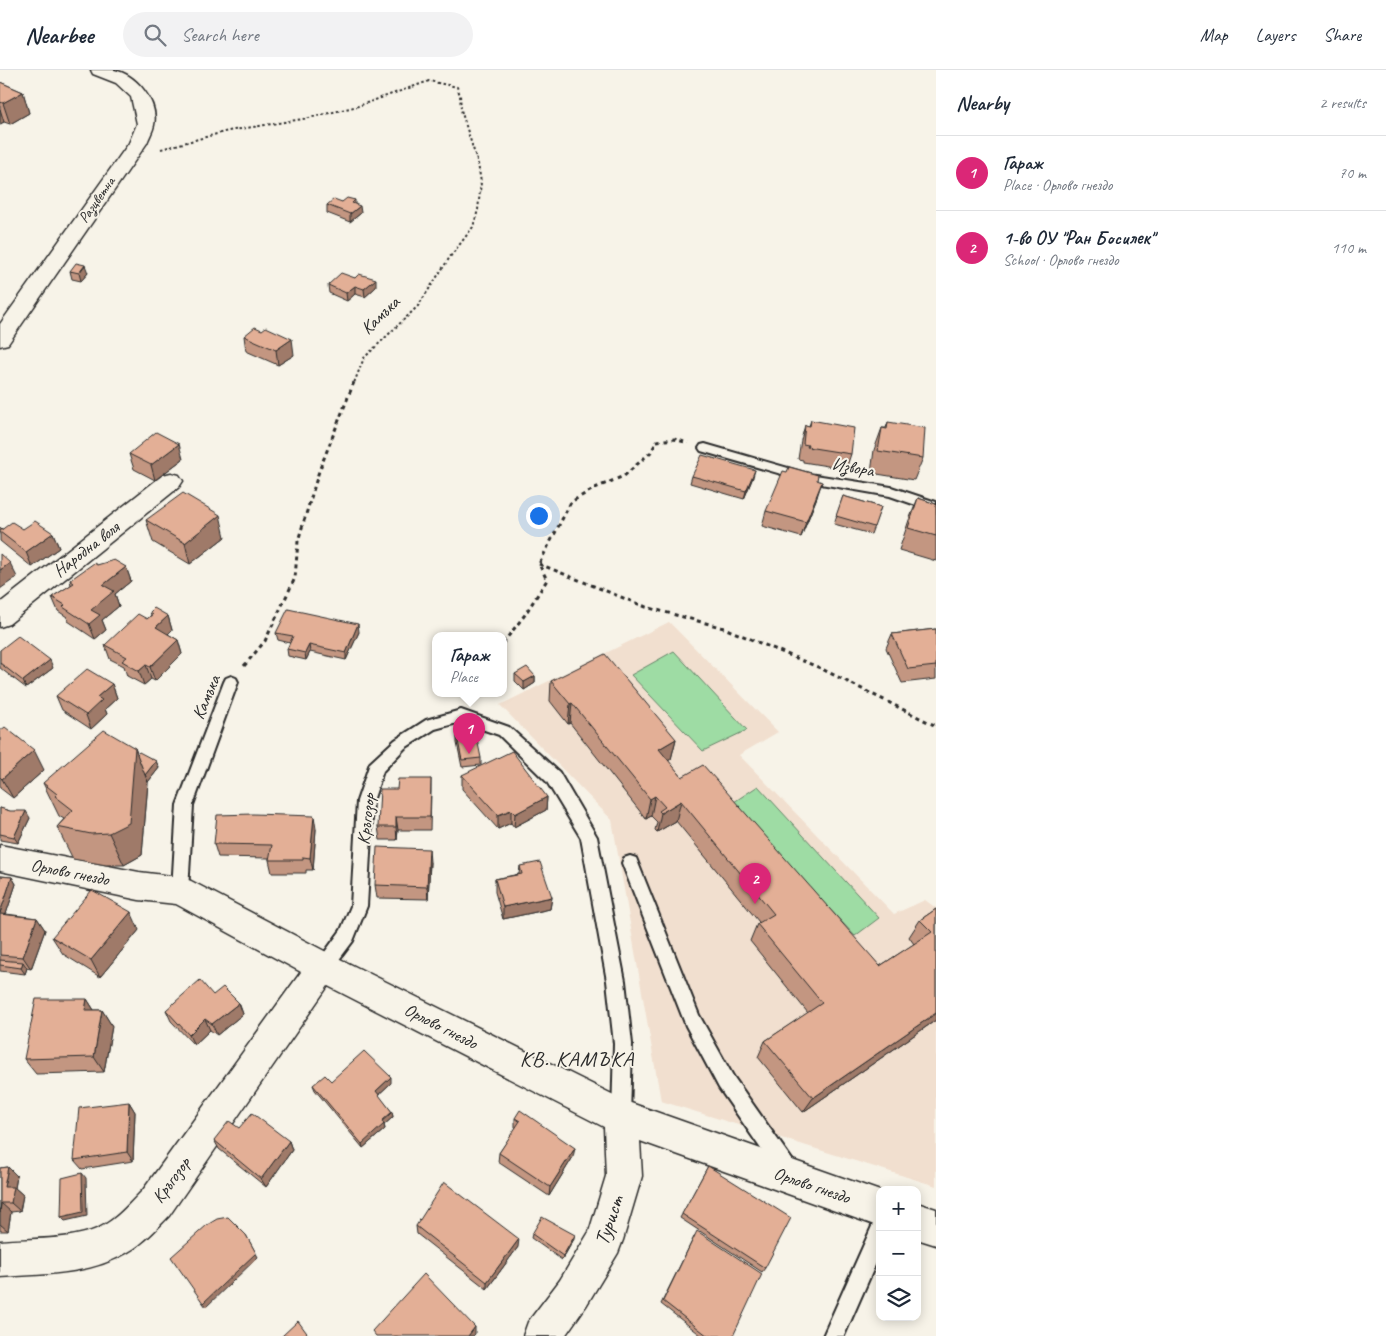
<!DOCTYPE html>
<html lang="en">
<head>
<meta charset="utf-8">
<style>
  body { margin:0; font-family:Caveat,sans-serif; background:#f2f2f3; color:#1f2937 }
  .controls { position:absolute; right:15px; bottom:15px; display:grid; overflow:hidden; border-radius:10px; box-shadow:0 2px 12px #0003 }
  .controls button { width:45px; height:45px; display:grid; place-items:center; padding:0; border:0; border-bottom:1px solid #e0e1e3; background:#fff; color:#1f2937; font:25px sans-serif }
  .you { position:absolute; left:538px; top:445px; width:18px; height:18px; margin:-12px; border:4px solid #fff; border-radius:50%; background:#1a73e8; box-shadow:0 0 0 8px #1a73e833 }
  .badge { display:grid; place-items:center; width:32px; height:32px; border-radius:50%; background:#db2777; color:#fff; font-size:16px; font-weight:700 }
  .pin { position:absolute; translate:-50% -41px; filter:drop-shadow(0 1px 2px #0008) }
  .pin::after { content:''; position:absolute; top:26px; width:18px; height:15px; background:inherit; clip-path:polygon(0 0,100% 0,50% 100%) }
  .popup { position:absolute; left:432px; top:562px; width:75px; height:65px; box-sizing:border-box; display:grid; place-content:center; border-radius:10px; background:#fff; filter:drop-shadow(0 1px 4px #0005); font-size:16px; white-space:nowrap; color:#747a83 }
  .popup b { font-size:19px; color:#1f2937 }
  .popup::after { content:''; position:absolute; left:50%; top:100%; margin-left:-10px; border:10px solid transparent; border-top-color:#fff }
  .list { margin:0; padding:0; list-style:none }
  h2 { display:flex; justify-content:space-between; align-items:center; height:65px; margin:0; padding:0 20px; font-size:21px }
  h2 small { font-size:16px; font-weight:400; color:#747a83 }
  .list li { display:grid; grid-template-columns:32px 1fr auto; gap:15px; align-items:center; box-sizing:border-box; height:75px; padding:0 20px; border-top:1px solid #e0e1e3 }
  .list b { display:block; font-size:19px; white-space:nowrap }
  .list p { margin:0; font-size:16px; white-space:nowrap; color:#747a83 }
  .list em { font-size:16px; font-style:normal; color:#747a83 }
  .icon { flex:none; width:28px; height:28px; fill:none; stroke:currentColor; stroke-width:2; stroke-linecap:round; stroke-linejoin:round }
  .map { position:relative; flex:none; width:936px; height:1266px; overflow:hidden }
  header { display:flex; align-items:center; gap:30px; box-sizing:border-box; height:70px; padding:0 25px; background:#fff; border-bottom:1px solid #e0e1e3 }
  header strong { font-size:24px }
  nav { display:flex; gap:28px; margin-inline-start:auto; font-size:18px }
  .search { width:350px; height:45px; background:#f2f2f3; display:flex; align-items:center; gap:12px; box-sizing:border-box; padding:0 18px; border-radius:28px; color:#747a83; font-size:19px }
  main { display:flex }
  aside { flex:1; background:#fff }
  .map>svg:first-child { display:block }
  .built { fill:#f1dfcf }
  .green { fill:#9edca4; stroke:#648468 }
  .lines { fill:none; stroke-linecap:round; stroke-linejoin:round }
  .lane-casing { stroke:#2b2b2b; stroke-width:4 }
  .street-casing { stroke:#2b2b2b; stroke-width:3 }
  .path-far1 { stroke:#2b2b2b; stroke-width:2; stroke-dasharray:2.5 2.5; stroke-linecap:butt }
  .path { stroke:#2b2b2b; stroke-width:3; stroke-dasharray:4 4; stroke-linecap:butt }
  .lane { fill:#f7f3e8; fill-rule:evenodd }
  .street { fill:#f7f3e8; fill-rule:evenodd }
  .wall { fill:#c39681; stroke:#2b2b2b }
  .shaded-wall { fill:#9f7a69; stroke:#2b2b2b }
  .building { fill:#e3af96; stroke:#2b2b2b }
  .labels { text-anchor:middle; dominant-baseline:central; stroke-width:4; stroke-linejoin:round; paint-order:stroke }
  .far-street-label { font-size:15px; fill:#2b2b2b; stroke:#f7f3e8 }
  .street-label { font-size:18px; fill:#2b2b2b; stroke:#f7f3e8 }
  .near-street-label { font-size:21px; fill:#2b2b2b; stroke:#f7f3e8 }
  .near-neighbourhood-label { font-size:22px; letter-spacing:1px; fill:#2b2b2b; stroke:#f7f3e8 }
</style>
</head>
<body>
<header>
<strong>Nearbee</strong>
<div class="search"><svg class="icon" aria-label="search" viewBox="0 0 24 24"><circle cx="10" cy="10" r="6"/><path d="M15 15l6 6"/></svg>Search here</div>
<nav><a>Map</a><a>Layers</a><a>Share</a></nav>
</header>
<main>
<div class="map">
<svg width="936" height="1266" viewBox="0 0 936 1266">
  <rect width="100%" height="100%" fill="#f7f3e8"/>
  <filter id="ink" filterUnits="userSpaceOnUse"><feTurbulence type="fractalNoise" baseFrequency=".02" numOctaves="2"/><feDisplacementMap in="SourceGraphic" scale="10" xChannelSelector="R" yChannelSelector="G"/><feConvolveMatrix kernelMatrix="1 2 1 2 8 2 1 2 1" color-interpolation-filters="sRGB"/></filter>
  <g filter="url(#ink)">
    <!-- built -->
    <path class="built" d="M669,552L778,662L739,685L894,844L925,830L936,838V1116L661,1031L612,750L500,635Z"/>
    <!-- green -->
    <path class="green" d="M674,581L747,660L703,681L631,605Z
      M758,716L879,848L855,866L731,734Z"/>
    <g class="lines">
      <defs>
        <path id="lane" d="M705,374L809,404L891,417L936,432V442L890,426L809,412L701,381L699,378L701,375Z
          M231,606L236,608L238,612L193,735L188,821L186,826L180,828L174,826L172,821L177,735L224,612L226,608Z
          M461,640L509,657L559,702L597,767L625,911L632,974L630,1047L628,1054L621,1056L614,1054L612,1047L614,974L607,911L581,768L547,712L499,665L461,652L435,659L405,678L383,701L373,731L367,836L353,871L329,903L323,905L317,903L314,897L341,860L351,836L357,731L370,693L395,670L426,650Z
          M630,786L636,788L638,793L699,945L733,1006L795,1094L798,1101L795,1108L788,1111L781,1108L719,1018L686,956L622,793L624,788Z
          M880,1151V1184L844,1266H823L873,1154Z"/>
        <path id="street" d="M91,0C98,0 107,0 114,0C136,4 159,32 154,55C153,61 149,67 147,73L8,274L0,276V254L129,73L137,54L131,27L116,13L93,4Z
          M171,403L179,405L183,411L179,417L9,554L0,557V533L163,405Z
          M0,775L139,802L180,807L191,811L334,886L628,1032L880,1121V1157L640,1071L642,1106L623,1170L618,1183L586,1236L565,1266H523L528,1252L560,1210L589,1162L606,1106L604,1057L328,916L169,1146C156,1159 144,1173 128,1182C90,1205 43,1204 0,1207V1171C31,1168 70,1171 99,1158C116,1150 130,1133 143,1120L301,902L176,834L139,830L0,801Z
          M917,1133L936,1139V1175L917,1169Z"/>
      </defs>
      <!-- lane casing -->
      <use href="#lane" class="lane-casing"/>
      <!-- street casing -->
      <use href="#street" class="street-casing"/>
      <!-- path-far1 -->
      <path class="path-far1" d="M161,79L228,61L309,48L358,36L429,11L457,17L460,25L461,40L478,94L481,112L478,140L473,157L450,187L418,236L364,288L354,313"/>
      <!-- path -->
      <path class="path" d="M539,494L646,537L724,558L820,598L936,656
        M503,573L524,546L547,510L539,494L571,432L595,418L624,406L651,382L657,371L674,369L688,373
        M244,596L265,571L295,508L298,471L319,401L354,312"/>
      <!-- lane -->
      <use href="#lane" class="lane"/>
      <!-- street -->
      <use href="#street" class="street"/>
    </g>
    <!-- wall -->
    <path class="wall" d="M0,12L23,22L29,43L10,54L4,52L0,54Z
      M355,130V134L361,143L350,152L327,143V135L342,132Z
      M70,201L88,203L81,211L72,209Z
      M355,208L376,217L365,227L355,224L347,231L329,223L328,215Z
      M262,260L294,285L278,295L246,281L244,266Z
      M811,350L851,384L846,399L803,392V390L798,389L801,370L805,355L809,356Z
      M888,352L923,388L914,410L871,403L874,380L882,358H886Z
      M129,384L183,389L155,410L134,399Z
      M692,406L753,407L744,429L690,413Z
      M817,410V427L801,467L762,456L766,441Z
      M843,426L881,437L871,464L834,454Z
      M918,428L936,434V491L899,480L909,450Z
      M146,450L225,467L190,494L153,472Z
      M0,457L2,459H23L53,463L59,478L32,497L0,471Z
      M97,495L126,497L131,511L115,524L119,536L102,550L106,560L95,569L68,551L67,547L58,541L52,527L71,515L70,510Z
      M150,542L168,546L172,560L168,564L178,570L182,584L155,611L151,609L144,615L127,606L124,596L110,589L105,575L147,549L151,545Z
      M936,559V609L902,613L886,578L892,564Z
      M359,562L346,590L310,582L306,590L288,586L287,579L290,573L278,570L276,563Z
      M0,580L53,598L26,618L0,598Z
      M515,604L535,606V613L524,620L515,611Z
      M551,611L676,669L671,689L668,691L682,707L880,896L914,874L909,867L920,850L936,839V950L803,1042L758,987L765,971L808,943L750,871L757,854L759,852L676,751L657,762L655,760L657,752L651,746L646,749L570,653L568,654L550,631Z
      M112,614L117,628L105,639L107,644L91,659L62,640L56,626Z
      M0,661L44,700L13,728L0,718Z
      M457,666L481,688V695L462,697L457,673Z
      M135,678L137,684L156,691L159,698L148,712L142,785L124,795H106L73,789L57,757L64,749L59,746L43,713Z
      M462,705L547,727L546,740L514,757L511,753L498,759L462,719Z
      M431,709V722L430,760H398L397,770H380L378,757L397,719Z
      M0,738L30,748L18,773L0,770Z
      M316,759L313,800H306V803H272L269,790V788L218,787L214,774Z
      M430,792L428,829L377,828L375,815Z
      M520,796L552,827L550,839L503,849L495,822V809L519,804Z
      M0,806L12,807L16,814L6,844L37,848L45,860L31,899L27,898L25,904L0,901Z
      M139,860L100,907L63,884L52,867Z
      M213,925L239,933L243,944L217,965L210,960L194,975L171,951L166,940Z
      M87,929L94,940H102L112,956L104,1002L36,1004L24,989Z
      M331,1011L391,1013L378,1025L392,1042L393,1047L384,1055L385,1059L363,1078L315,1020L313,1015Z
      M129,1032L135,1042L133,1091L82,1099L74,1090Z
      M515,1048L573,1087L549,1126L498,1092L499,1083L516,1058L515,1057Z
      M214,1070L289,1071L292,1080L266,1117L219,1079Z
      M708,1096L765,1198L762,1202L680,1148Z
      M8,1097L17,1106L15,1118L23,1125L20,1141L11,1142L8,1161H0V1098Z
      M416,1156L518,1177L487,1219L417,1164Z
      M532,1164L574,1169L562,1190L531,1168Z
      M695,1165L733,1266H702L661,1234Z"/>
    <!-- shaded-wall -->
    <path class="shaded-wall" d="M23,22L29,43L10,54L3,33Z
      M0,39L4,52L0,54Z
      M360,136L361,143L350,152V144Z
      M85,195L88,203L81,211L79,203Z
      M376,209V217L365,227L364,219Z
      M355,216V224L347,231L346,223Z
      M292,269L294,285L278,295L276,280Z
      M179,374L183,389L155,410L151,395Z
      M755,400L753,407L744,429L746,421Z
      M822,412L817,427L801,467L806,452Z
      M220,445L225,467L190,494L185,473Z
      M53,463L59,478L32,497L26,482Z
      M10,493L17,507L0,519V500Z
      M126,497L131,511L115,524L119,536L102,550L106,560L95,569L89,554L91,540L103,515Z
      M168,546L172,560L160,572L156,557Z
      M358,554L359,562L346,590V583Z
      M178,570L182,584L155,611L150,597Z
      M309,575L310,582L306,590L305,583Z
      M50,590L53,598L26,618L23,611Z
      M146,595L151,609L144,615L139,601Z
      M535,606V613L524,620V612Z
      M112,614L117,628L105,639L107,644L91,659L86,645L97,627Z
      M572,633L570,653L568,654L570,634Z
      M676,669L671,689L654,699L659,679Z
      M135,678L148,712L142,785L124,795L109,763Z
      M34,680L44,700L13,728L2,709Z
      M156,691L159,698L148,712L145,705Z
      M655,726L651,746L646,749L650,729Z
      M547,727L546,740L514,757L515,744Z
      M681,731L676,751L657,762L661,743Z
      M511,740V753L498,759V745Z
      M26,741L30,748L18,773L14,767Z
      M314,746L316,759L313,800L310,788Z
      M396,747L398,760L397,770L396,757Z
      M429,779L430,792L428,829L427,817Z
      M12,807L16,814L4,850L0,844V843Z
      M552,827L550,839L503,849V837Z
      M131,842L139,860L100,907L91,890Z
      M37,848L45,860L31,899L23,887Z
      M23,892L27,898L25,904L21,898Z
      M87,929L97,945L85,940Z
      M239,933L243,944L217,965L212,954Z
      M102,940L112,956L104,1002L94,987Z
      M936,943V950L803,1042L813,1028Z
      M205,949L210,960L194,975L189,965Z
      M391,1007V1013L376,1027V1021Z
      M129,1032L135,1042L133,1091L127,1082Z
      M392,1042L393,1047L384,1055L385,1059L363,1078L362,1074L382,1051Z
      M289,1071L292,1080L266,1117L261,1109Z
      M575,1078L573,1087L549,1126L550,1117Z
      M8,1097L17,1106L15,1118L23,1125L20,1141L11,1133L4,1117Z
      M82,1103L86,1108L87,1146L65,1151L61,1147Z
      M1,1133L11,1142L8,1161L0,1154V1143Z
      M246,1165L258,1187L206,1237L203,1233Z
      M575,1165L574,1169L562,1190L563,1186Z
      M519,1169L518,1177L487,1219V1212Z
      M475,1257V1264L473,1266H468Z"/>
    <!-- building -->
    <path class="building" d="M0,12L23,22L3,33L0,32Z
      M347,128L355,130L352,133L360,136L350,144L327,135L334,129L342,132Z
      M76,193L85,195L79,203L70,201Z
      M341,203L355,208L359,204L376,209L364,219L355,216L346,223L328,215Z
      M255,257L262,260L266,257L292,269L276,280L244,266Z
      M811,350L854,358L851,384L807,377L808,375L803,374L805,355L810,356Z
      M888,352L925,358L923,388L878,381L882,358L887,359Z
      M156,362L179,374L151,395L129,384Z
      M702,385L755,400L746,421L692,406Z
      M789,397L818,405L817,410L822,412L806,452L766,441L783,401L787,402Z
      M183,423L220,445L185,473L146,450Z
      M843,426L881,437L874,457L836,446Z
      M918,428L936,434V466L908,458Z
      M35,451L53,463L26,482L0,462V461L12,452L23,459Z
      M0,484L10,493L0,500Z
      M114,490L126,497L103,515L114,521L91,540L100,545L89,554L63,537L65,535L52,527L74,513L70,510L94,493L97,495Z
      M154,538L168,546L156,557L178,570L150,597L146,595L139,601L122,591L127,587L105,575L138,544L147,549L153,544L150,542Z
      M288,539L358,554L346,583L309,575L305,583L287,579L293,566L276,563Z
      M936,559V596L908,599L892,564Z
      M18,566L50,590L23,611L0,593V580Z
      M605,584L676,669L659,679L682,707L703,695L880,896L932,862L920,850L936,839V943L813,1028L765,971L822,933L757,854L774,844L681,731L661,743L659,741L665,737L655,726L650,729L572,633L570,634L551,611Z
      M527,597L535,606L524,612L515,604Z
      M87,599L112,614L97,627L102,630L86,645L56,626Z
      M5,657L34,680L2,709L0,707V661Z
      M104,660L135,678L129,753L109,763L91,764L57,757L73,740L55,726L57,724L43,713Z
      M476,664L481,688L462,690L457,666Z
      M512,681L547,727L515,744L511,740L498,745L462,705Z
      M139,682L156,691L145,705L137,684Z
      M398,709H431L430,747H396V757H378L380,719H397Z
      M0,738L10,741H26L14,767L0,764Z
      M253,744L314,746L310,788L303,787V790H269L272,775L214,774L217,745Z
      M377,777L429,779L427,817L375,815Z
      M540,792L552,827L503,837L495,809L522,804L520,796Z
      M0,806L12,807L0,843Z
      M92,820L131,842L91,890L52,867Z
      M0,844L37,848L23,887L0,885Z
      M0,890L23,892L21,898L0,895Z
      M200,910L213,925L223,917L239,933L212,954L205,949L189,965L166,940Z
      M36,929H87L85,940H102L94,987L24,989Z
      M364,981L391,1007L376,1021L392,1042L382,1051L384,1054L362,1074L313,1015L325,1005L331,1011Z
      M129,1032L127,1082L74,1090L79,1038Z
      M520,1040L575,1078L550,1117L499,1083L520,1051L515,1048Z
      M252,1043L289,1071L261,1109L214,1070L229,1051L239,1058Z
      M708,1096L791,1148L765,1198L682,1144Z
      M8,1097L4,1117H14L11,1133H1L0,1143V1098Z
      M82,1103L83,1142L61,1147L62,1108Z
      M444,1112L519,1169L487,1212L416,1156Z
      M228,1147L246,1165L256,1183L203,1233L171,1187L207,1155L217,1149Z
      M542,1147L575,1165L563,1186L532,1164Z
      M697,1161L762,1204L733,1266H708L663,1231Z
      M424,1204L475,1257L468,1266H376L372,1261Z
      M298,1251L309,1266H282Z"/>
  </g>
  <g class="labels">
    <!-- far-street labels -->
    <g class="far-street-label">
      <text transform="translate(97 130) rotate(-55)">Разцветна</text>
    </g>
    <!-- street labels -->
    <g class="street-label">
      <text transform="translate(380 245) rotate(-44)">Камъка</text>
      <text transform="translate(853 397) rotate(10)">Извора</text>
      <text transform="translate(86 479) rotate(-38)">Народна воля</text>
      <text transform="translate(206 627) rotate(-67)">Камъка</text>
      <text transform="translate(366 749) rotate(-83)">Кръгозор</text>
      <text transform="translate(70 802) rotate(11)">Орлово гнездо</text>
      <text transform="translate(441 956) rotate(27)">Орлово гнездо</text>
      <text transform="translate(171 1110) rotate(-54)">Кръгозор</text>
      <text transform="translate(812 1115) rotate(19)">Орлово гнездо</text>
    </g>
    <!-- near-street labels -->
    <g class="near-street-label">
      <text transform="translate(609 1150) rotate(-71)">Турист</text>
    </g>
    <!-- near-neighbourhood labels -->
    <g class="near-neighbourhood-label">
      <text x="577" y="989">КВ. КАМЪКА</text>
    </g>
  </g>
</svg>
<div class="controls">
<button>+</button>
<button>−</button>
<button><svg class="icon" aria-label="layers" viewBox="0 0 24 24"><path d="M12 4l9 5-9 5-9-5zM3 14l9 5 9-5"/></svg></button>
</div>
<div class="you"></div>
<div class="pin badge" style="left:469px;top:684px">1</div>
<div class="popup"><b>Гараж</b>Place</div>
<div class="pin badge" style="left:755px;top:834px">2</div>
</div>
<aside>
<h2>Nearby<small>2 results</small></h2>
<ul class="list">
<li><span class="badge">1</span><div><b>Гараж</b><p>Place · Орлово гнездо</p></div><em>70 m</em></li>
<li><span class="badge">2</span><div><b>1-во ОУ &quot;Ран Босилек&quot;</b><p>School · Орлово гнездо</p></div><em>110 m</em></li>
</ul>
</aside>
</main>
</body>
</html>
